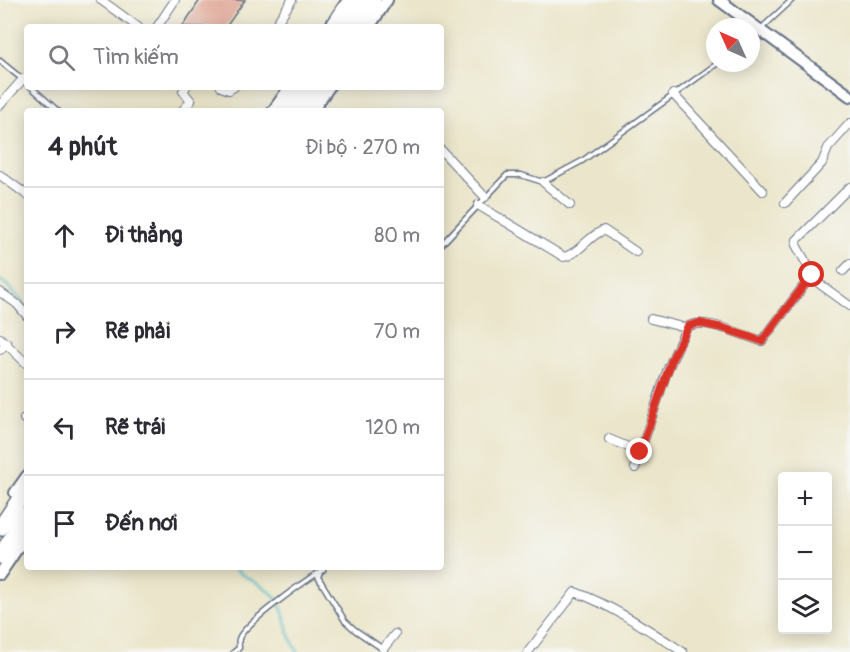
<!DOCTYPE html>
<html lang="vi">
<head>
<meta charset="utf-8">
<style>
  body { margin:0; font-family:Pangolin,sans-serif; background:#f7f7f7; color:#2b2b33 }
  .controls { position:absolute; right:18px; bottom:18px; display:grid; overflow:hidden; border-radius:6px; box-shadow:0 3px 15px #0003 }
  .controls button { width:54px; height:54px; display:grid; place-items:center; padding:0; border:0; border-bottom:2px solid #e1e1e2; background:#fff; color:#2b2b33; font:30px sans-serif }
  .compass { position:absolute; left:706px; top:18px; width:54px; height:54px; border-radius:50%; background:#fff; box-shadow:0 3px 15px #0003; rotate:315deg }
  .stop { position:absolute; width:18px; height:18px; margin:-14px; border:4px solid #d93025; border-radius:50%; background:#fff }
  .stop.end { background:#d93025; border-color:#fff; box-shadow:0 2px 6px #0008 }
  .list { margin:0; padding:0; list-style:none }
  h2 { display:flex; justify-content:space-between; align-items:center; height:78px; margin:0; padding:0 24px; font-size:26px }
  h2 small { font-size:20px; font-weight:400; color:#7c7c81 }
  .list li { display:grid; grid-template-columns:39px 1fr auto; gap:18px; align-items:center; box-sizing:border-box; height:96px; padding:0 24px; border-top:2px solid #e1e1e2 }
  .list b { display:block; font-size:22px; white-space:nowrap }
  .list em { font-size:20px; font-style:normal; color:#7c7c81 }
  .icon { flex:none; width:33px; height:33px; fill:none; stroke:currentColor; stroke-width:2; stroke-linecap:round; stroke-linejoin:round }
  .map { position:relative; flex:none; width:850px; height:652px; overflow:hidden }
  .search { position:absolute; background:#fff; box-shadow:0 3px 15px #0003; left:24px; top:24px; width:420px; height:66px; display:flex; align-items:center; gap:15px; box-sizing:border-box; padding:0 21px; border-radius:6px; color:#7c7c81; font-size:22px }
  .panel { position:absolute; background:#fff; box-shadow:0 3px 15px #0003; left:24px; top:108px; width:420px; height:462px; border-radius:6px }
  .map>svg:first-child { display:block }
  .lines { fill:none; stroke-linecap:round; stroke-linejoin:round }
  .stream { stroke:#50bbcb; stroke-width:2 }
  .building { fill:#dfa594 }
  .lane-casing { stroke:#646f84; stroke-width:7 }
  .street-casing { stroke:#646f84; stroke-width:10 }
  .secondary-casing { stroke:#646f84; stroke-width:14 }
  .highway-casing { stroke:#646f84; stroke-width:18 }
  .lane { stroke:#fff; stroke-width:4 }
  .street { stroke:#fff; stroke-width:8 }
  .secondary { stroke:#fff; stroke-width:10 }
  .highway { stroke:#fff; stroke-width:15 }
  .route { stroke:#d93025; stroke-width:8 }
</style>
</head>
<body>
<div class="map">
<svg width="850" height="652" viewBox="0 0 850 652">
  <rect width="100%" height="100%" fill="#f6f6f2"/>
  <filter id="ink" filterUnits="userSpaceOnUse"><feTurbulence type="fractalNoise" baseFrequency=".0167" numOctaves="2"/><feDisplacementMap in="SourceGraphic" scale="12" xChannelSelector="R" yChannelSelector="G"/><feConvolveMatrix kernelMatrix="1 2 1 2 8 2 1 2 1" color-interpolation-filters="sRGB"/></filter>
  <filter id="wash" filterUnits="userSpaceOnUse"><feTurbulence type="fractalNoise" baseFrequency=".008" numOctaves="4" result="noise"/><feDisplacementMap in="SourceGraphic" scale="24" xChannelSelector="R" yChannelSelector="G"/><feGaussianBlur stdDeviation="1.35" result="paint"/><feColorMatrix in="noise" values="0 0 0 0 0 0 0 0 0 0 0 0 0 0 0 0 0 1.4 0 .05"/><feComposite in="paint" operator="in"/></filter>
  <g filter="url(#wash)">
    <rect width="100%" height="100%" fill="#ebe6cb"/>
    <g class="lines">
      <!-- stream -->
      <path class="stream" d="M0,280L7,285L27,307
        M232,567C244,579 264,583 274,596C288,613 285,634 298,652
        M524,652L570,593"/>
    </g>
    <g id="blocks">
      <!-- building -->
      <path class="building" d="M200,0H245L226,27H182Z"/>
    </g>
  </g>
  <g filter="url(#ink)">
    <use href="#blocks" fill-opacity="0" stroke="#646f84" stroke-width="1.5"/>
    <g class="lines">
      <defs>
        <path id="lane" d="M751,38L792,0
          M0,61L27,83
          M31,87L58,111
          M441,245L507,175H521L543,182L582,161L718,63
          M322,567L318,577L345,621L355,630L383,649
          M234,652L239,648C239,645 238,642 239,639C242,625 309,578 323,570"/>
        <path id="street" d="M101,0L138,27
          M157,27L175,0
          M274,27L292,0
          M221,87L229,90L234,87
          M673,94L763,191
          M0,105L23,79
          M182,111L191,101L183,91L186,87
          M441,150L485,197
          M0,175L27,195
          M543,182L570,205
          M850,187L797,240L796,245L817,282L850,306
          M785,203L822,163L828,148L850,123
          M478,205L564,257C579,254 588,236 604,230L636,252
          M843,271L850,264
          M0,292L17,304L27,316
          M651,319L686,328C702,315 744,336 762,341L812,275
          M0,338L27,364
          M0,350L7,343
          M24,419L27,418
          M609,439L640,452
          M635,468L667,371L686,328
          M383,649L395,634
          M528,652L575,592C613,606 649,630 683,652"/>
        <path id="secondary" d="M719,0L850,96
          M330,27L348,0
          M369,27L387,0
          M273,111L290,87
          M312,111L329,87
          M15,493L27,476
          M0,574L27,534"/>
        <path id="highway" d="M339,27L358,0
          M355,27L373,0
          M283,111L299,87
          M298,111L315,87
          M0,528L27,488
          M0,556L27,514"/>
      </defs>
      <!-- lane casing -->
      <use href="#lane" class="lane-casing"/>
      <!-- street casing -->
      <use href="#street" class="street-casing"/>
      <!-- secondary casing -->
      <use href="#secondary" class="secondary-casing"/>
      <!-- highway casing -->
      <use href="#highway" class="highway-casing"/>
      <!-- lane -->
      <use href="#lane" class="lane"/>
      <!-- street -->
      <use href="#street" class="street"/>
      <!-- secondary -->
      <use href="#secondary" class="secondary"/>
      <!-- highway -->
      <use href="#highway" class="highway"/>
    </g>
  </g>
  <g class="lines" filter="url(#ink)">
    <!-- route -->
    <path class="route" d="M640,452L672,359L688,326L699,323L723,328L762,341L812,275"/>
  </g>
</svg>
<div class="controls">
<button>+</button>
<button>−</button>
<button><svg class="icon" aria-label="layers" viewBox="0 0 24 24"><path d="M12 4l9 5-9 5-9-5zM3 14l9 5 9-5"/></svg></button>
</div>
<svg class="compass" viewBox="-18 -18 36 36"><path d="M0-13l5 13h-10z" fill="#e53935"/><path d="M0 13l5-13h-10z" fill="#7c7c81"/></svg>
<div class="stop" style="left:812px;top:275px"></div>
<div class="stop end" style="left:640px;top:452px"></div>
<div class="search"><svg class="icon" aria-label="search" viewBox="0 0 24 24"><circle cx="10" cy="10" r="6"/><path d="M15 15l6 6"/></svg>Tìm kiếm</div>
<section class="panel">
<h2>4 phút<small>Đi bộ · 270 m</small></h2>
<ul class="list">
<li><svg class="icon" aria-label="ahead" viewBox="0 0 24 24"><path d="M12 20V5M6 11l6-6 6 6"/></svg><div><b>Đi thẳng</b></div><em>80 m</em></li>
<li><svg class="icon" aria-label="right" viewBox="0 0 24 24"><path d="M7 20v-9h11M14 6l5 5-5 5"/></svg><div><b>Rẽ phải</b></div><em>70 m</em></li>
<li><svg class="icon" aria-label="left" viewBox="0 0 24 24"><path d="M17 20v-9H6M10 6l-5 5 5 5"/></svg><div><b>Rẽ trái</b></div><em>120 m</em></li>
<li><svg class="icon" aria-label="arrive" viewBox="0 0 24 24"><path d="M6 21V4h12l-3 4 3 4H6"/></svg><div><b>Đến nơi</b></div></li>
</ul>
</section>
</div>
</body>
</html>
